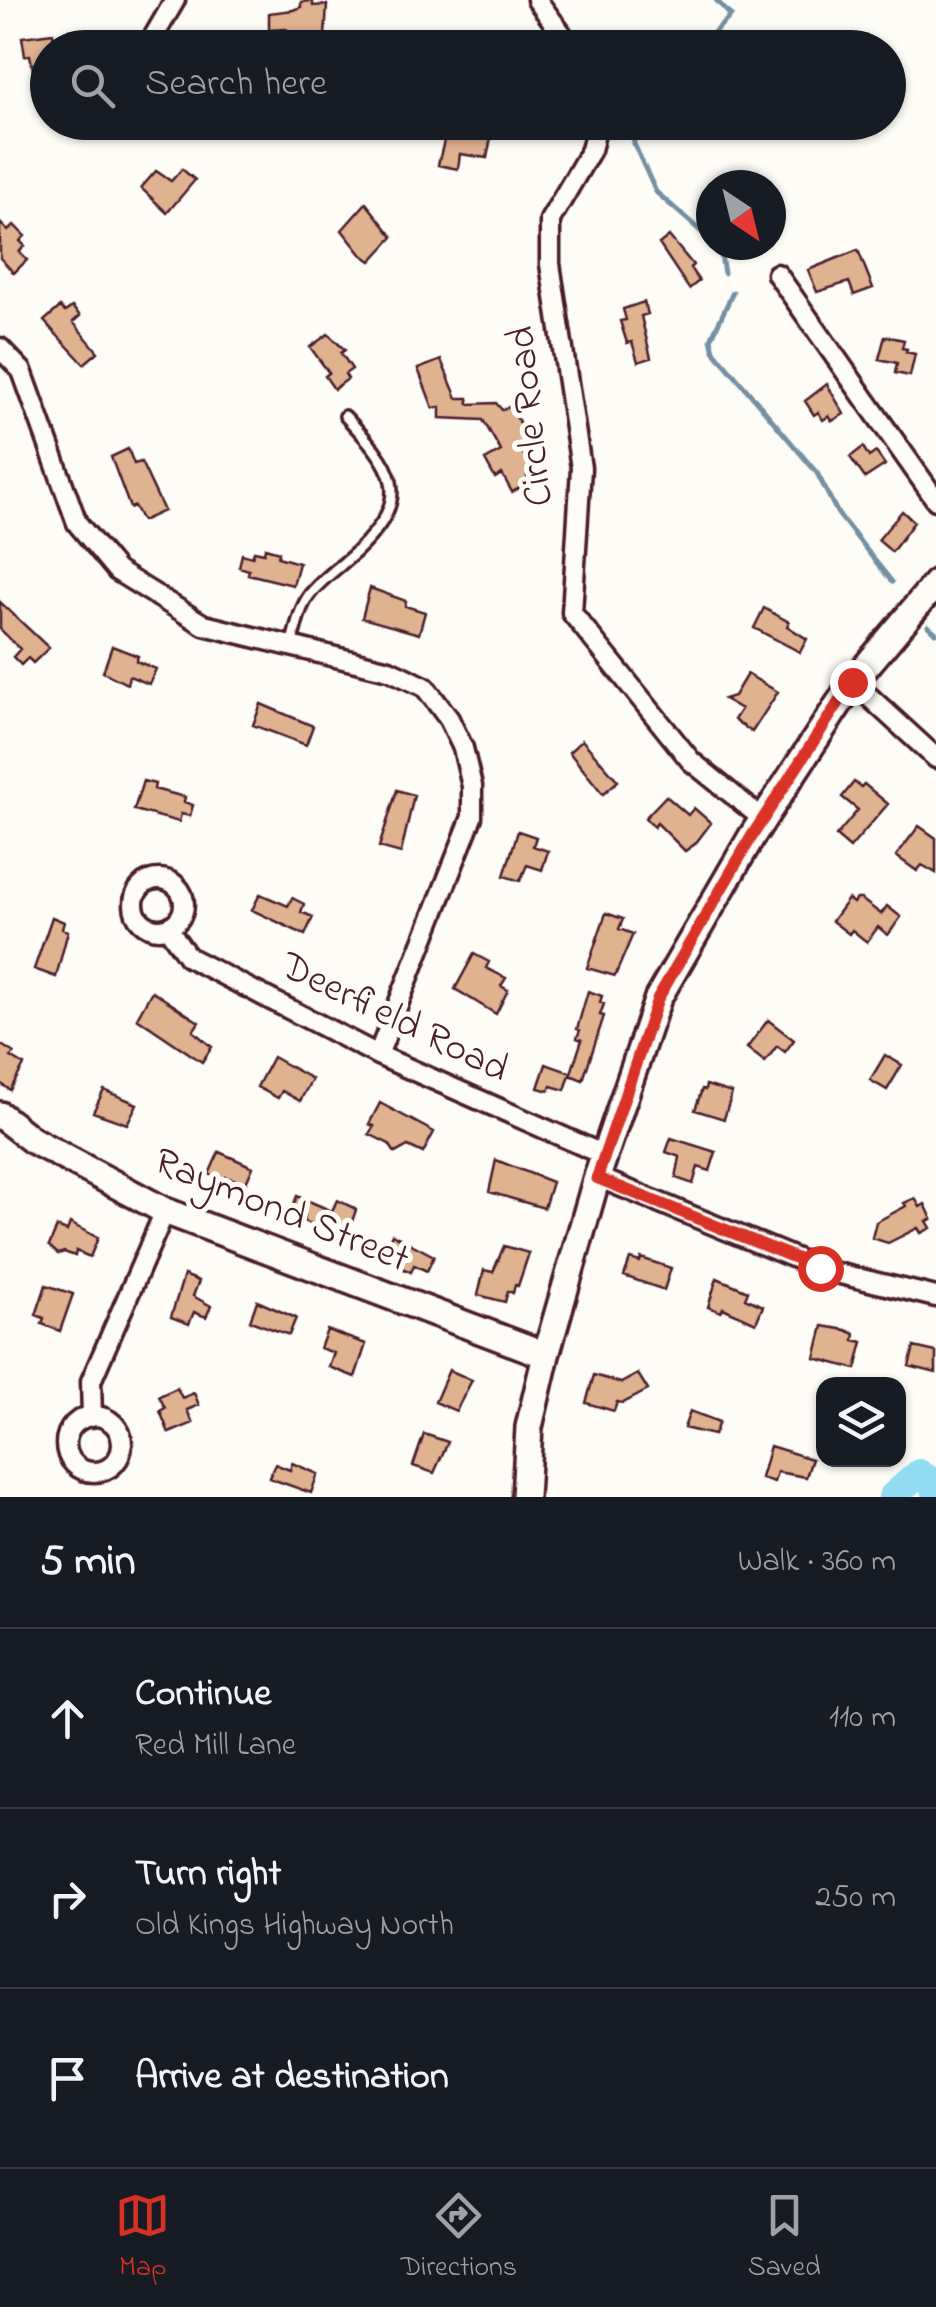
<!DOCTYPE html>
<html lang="en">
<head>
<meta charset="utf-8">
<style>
  body { margin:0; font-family:"Indie Flower",sans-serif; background:#242831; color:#f1f3f6 }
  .controls { position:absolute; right:30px; bottom:30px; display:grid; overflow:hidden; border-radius:20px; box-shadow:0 2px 8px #0004 }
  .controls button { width:90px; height:90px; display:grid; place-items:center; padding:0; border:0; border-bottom:2px solid #363941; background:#171b24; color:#f1f3f6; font:50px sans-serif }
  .compass { position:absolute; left:696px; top:170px; width:90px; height:90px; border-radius:50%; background:#171b24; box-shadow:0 2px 8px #0004; rotate:145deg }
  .stop { position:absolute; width:30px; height:30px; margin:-22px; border:8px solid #d93025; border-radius:50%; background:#fff }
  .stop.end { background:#d93025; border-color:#fff; box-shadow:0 2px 10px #0008 }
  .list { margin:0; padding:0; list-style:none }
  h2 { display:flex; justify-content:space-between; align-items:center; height:130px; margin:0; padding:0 40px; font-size:42px }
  h2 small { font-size:32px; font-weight:400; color:#9ea1a6 }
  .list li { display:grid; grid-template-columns:65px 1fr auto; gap:30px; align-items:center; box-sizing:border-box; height:180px; padding:0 40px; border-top:2px solid #363941 }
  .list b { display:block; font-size:38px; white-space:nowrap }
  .list p { margin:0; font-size:32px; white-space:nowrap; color:#9ea1a6 }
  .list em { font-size:32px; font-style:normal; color:#9ea1a6 }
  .icon { flex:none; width:55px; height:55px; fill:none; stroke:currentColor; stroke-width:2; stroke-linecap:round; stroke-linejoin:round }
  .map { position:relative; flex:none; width:936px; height:1497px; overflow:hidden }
  .search { position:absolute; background:#171b24; box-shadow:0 2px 8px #0004; left:30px; right:30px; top:30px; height:110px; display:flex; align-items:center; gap:25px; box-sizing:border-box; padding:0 35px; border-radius:55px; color:#9ea1a6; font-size:38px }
  .sheet { height:670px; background:#171b24 }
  nav { display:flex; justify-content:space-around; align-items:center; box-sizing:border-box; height:140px; border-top:2px solid #363941; background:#171b24; font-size:28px; color:#9ea1a6 }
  nav a { display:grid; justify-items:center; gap:5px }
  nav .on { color:#d93025 }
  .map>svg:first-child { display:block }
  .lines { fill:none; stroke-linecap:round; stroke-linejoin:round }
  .stream { stroke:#7590a2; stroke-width:5 }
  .river { stroke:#91dcf1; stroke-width:28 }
  .building { fill:#dfb290; stroke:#4a1f2b; stroke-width:2.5 }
  .lane-casing { stroke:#4a1f2b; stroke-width:16 }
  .street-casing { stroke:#4a1f2b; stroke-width:25 }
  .secondary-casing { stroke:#4a1f2b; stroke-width:32 }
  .lane { stroke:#fdfcf7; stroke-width:9 }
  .street { stroke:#fdfcf7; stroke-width:18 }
  .secondary { stroke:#fdfcf7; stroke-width:25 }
  .route { stroke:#d93025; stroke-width:12 }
  .labels { text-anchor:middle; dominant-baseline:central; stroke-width:10; stroke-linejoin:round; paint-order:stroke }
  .street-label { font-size:40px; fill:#4a1f2b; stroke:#fdfcf7 }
</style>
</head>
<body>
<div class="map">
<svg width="936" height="1497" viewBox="0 0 936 1497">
  <rect width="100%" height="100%" fill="#fdfcf7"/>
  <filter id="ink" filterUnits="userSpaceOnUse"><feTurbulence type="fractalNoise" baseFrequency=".01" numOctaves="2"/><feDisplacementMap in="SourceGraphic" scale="20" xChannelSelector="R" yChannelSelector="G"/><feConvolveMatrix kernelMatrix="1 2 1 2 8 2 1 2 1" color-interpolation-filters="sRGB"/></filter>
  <g filter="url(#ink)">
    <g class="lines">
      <!-- stream -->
      <path class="stream" d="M697,48L731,16L716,0
        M636,122L633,125L634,144L656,192L711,240
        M716,245L720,249L724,273
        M733,292L711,339L714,351L817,473L838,514L892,582
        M928,626L936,633"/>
      <!-- river -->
      <path class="river" d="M892,1497L919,1473L930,1480L936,1491"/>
    </g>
    <!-- building -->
    <path class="building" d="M313,1V6L327,5L325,36L294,34L286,29L269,30V13L293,10L301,7V2Z
      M53,33L55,48H48V82L36,84L30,55L25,56L22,37Z
      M474,122H494L487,158L460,154L458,169L438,165L446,133L472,136Z
      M182,169L195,180L167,213L141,188L156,171L171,181Z
      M366,203L393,237L371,261L361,254L342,230Z
      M0,223L8,231L14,225L25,236L20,241L25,246L19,252L27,260L14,273L0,258Z
      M669,236L693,265L690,268L699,281L689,289L659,244Z
      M858,250L873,288L854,295L849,282L817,292L808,270Z
      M644,302L648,314L641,316L651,358L638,362L632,342L627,343L620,321L626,320L623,309Z
      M60,307L65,312L72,307L80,316L73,322L98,352L84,364L44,321Z
      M328,334L345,350L341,353L352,369L345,374L348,379L334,389L325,376L329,373L310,347Z
      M885,336L904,340L902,348L907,349L906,352L915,354L910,376L895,373L897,363L879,359Z
      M441,360L457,398H468L469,404L496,403L502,410L510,406L531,443L520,448L534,473L527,477L529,483L512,492L502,474L495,478L485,460L501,451L483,420L440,418V407L433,408L418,369Z
      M827,384L844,414L832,421L829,416L823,420L818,412L814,415L805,401Z
      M863,447L869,457L876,452L885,465L865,478L850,457Z
      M128,449L134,464L141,462L164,511L142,521L134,506L130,508L111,457Z
      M902,511L914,522L892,552L878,540Z
      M265,548L279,552L278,557L299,563L293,585L248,574L249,570L239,567L242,554L252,557L254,551L264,553Z
      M370,588L406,601L405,606L425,612L419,634L362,618Z
      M0,602L49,648L33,663L28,658L21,665L13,657L20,649L0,629Z
      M764,608L789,622L787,626L807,639L800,652L754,628Z
      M112,646L138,656L136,661L156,669L149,684L129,676L127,684L103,672Z
      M747,674L778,692L752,732L734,720L741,709L724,699L734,696Z
      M261,704L313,726L306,745L253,725Z
      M582,740L618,781L603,794L569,752Z
      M143,781L155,784L154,789L185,797L184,802L193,805L190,816L181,814L179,822L134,810Z
      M854,782L861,787L864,784L888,804L850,848L836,836L858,810L842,797Z
      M397,790L414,795L401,853L379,847Z
      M666,796L688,815L694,808L711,823L695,844L685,851L657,823L654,827L645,818Z
      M919,826L936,838V873L922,865L917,871L896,856Z
      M518,831L536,837L533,846L548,851L542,870L527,865L520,881L504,876Z
      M260,894L288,906L292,898L304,904L301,912L313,917L305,935L252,910Z
      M848,899L853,903L857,899H861L881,914L887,906L901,917L888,935L878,927L867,942L852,930L849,934L832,921Z
      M606,913L623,919L619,929L633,934L615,976L587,968Z
      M52,917L64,922L62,929L68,931L56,977L34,969Z
      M474,954L489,962L486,968L506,978L501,986L508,990L496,1014L455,989Z
      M152,991L199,1022L193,1031L212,1047L202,1062L137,1018Z
      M588,991L602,996L600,1002L604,1004L600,1015L604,1016L583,1080L570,1075L565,1090L551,1086L549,1091L538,1088L546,1064L571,1073L582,1040L577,1038L580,1030L577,1029Z
      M768,1020L794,1040L785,1052L777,1046L765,1062L747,1048Z
      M0,1044L14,1053L11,1057L24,1065L10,1090L0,1083Z
      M885,1055L902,1065L887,1090L870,1080Z
      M273,1057L312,1079L300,1101L282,1091L278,1098L257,1087Z
      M706,1085L732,1093L724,1119L695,1110L702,1089L705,1090Z
      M104,1090L137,1104L127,1124L93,1112Z
      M380,1103L434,1132L423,1153L408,1146L395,1153L389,1144L369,1134L374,1126L369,1124Z
      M671,1138L716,1152L710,1171L698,1167L693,1184L676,1178L680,1157L666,1152Z
      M219,1152L253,1167L246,1183L226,1177L225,1181L209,1174Z
      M496,1160L552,1182L544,1208L489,1192Z
      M297,1196L332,1211L337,1200L352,1207L356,1210L348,1233L328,1224L326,1230L303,1221L305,1215L292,1209Z
      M915,1198L920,1207L925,1204L932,1219L927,1221L931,1228L921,1233L918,1228L888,1243L872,1238L876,1222L906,1206L904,1203Z
      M70,1223L98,1238L90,1257L76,1251L75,1256L64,1252L58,1254L49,1246L57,1227L67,1231Z
      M392,1234L434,1256L427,1271L414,1265L411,1272L388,1262L393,1252L385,1248Z
      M504,1246L529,1253L518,1286L515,1285L513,1293L508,1291L505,1302L478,1295L484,1270L493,1272Z
      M641,1258L671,1268L664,1290L624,1276L630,1259L640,1262Z
      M184,1275L199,1281L193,1296L211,1306L206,1317L194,1312L189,1324L171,1317Z
      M717,1278L748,1291L745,1298L763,1306L756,1323L723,1308L721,1312L708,1307Z
      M46,1285L73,1294L60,1331L42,1324L44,1318L36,1315Z
      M257,1301L296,1318L289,1335L250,1321Z
      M823,1326L846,1330L855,1334L854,1340L863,1342L856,1369L815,1358Z
      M327,1330L366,1344L355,1377L329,1367L334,1353L320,1348Z
      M914,1347L936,1352V1373L909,1366Z
      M449,1370L472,1380L456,1411L435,1402Z
      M638,1374L648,1390L623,1403L617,1402L614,1411L586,1403L594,1375L621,1383Z
      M177,1388L182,1398L194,1393L199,1405L187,1410L193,1423L169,1433L160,1411L165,1408L159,1396Z
      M690,1411L719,1422L714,1435L684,1428Z
      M424,1434L448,1442L434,1473L413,1466Z
      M770,1446L812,1459L806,1477L777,1472L774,1482L761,1478Z
      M292,1463L318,1474L311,1493L269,1478L275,1464L290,1470Z"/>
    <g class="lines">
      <defs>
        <path id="lane" d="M291,645C296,629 299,608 310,594C323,578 341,566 356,552C416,495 393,467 345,416"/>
        <path id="street" d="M537,0L572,48
          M147,48L175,0
          M598,122L591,150L550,220V264L581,468L572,613L691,761L763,819
          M777,274L936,500
          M0,348L22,371L77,523L117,571L204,625L389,670L425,687L449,719L463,748L472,786V817L378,1055
          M853,682L936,758
          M134 904a25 25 0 1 1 50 0a25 25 0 1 1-50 0Z
          M168,928L188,957L378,1055L604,1155
          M597,1177L824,1270L936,1297
          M66 1444a28 28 0 1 1 56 0a28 28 0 1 1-56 0Z
          M92,1417L91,1381L165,1211"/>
        <path id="secondary" d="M0,1115L32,1140L165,1211L546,1355
          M525,1497L529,1427L546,1355L597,1177L658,998L752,836L853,682L936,583"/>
      </defs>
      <!-- lane casing -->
      <use href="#lane" class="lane-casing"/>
      <!-- street casing -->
      <use href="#street" class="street-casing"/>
      <!-- secondary casing -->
      <use href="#secondary" class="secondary-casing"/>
      <!-- lane -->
      <use href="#lane" class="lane"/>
      <!-- street -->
      <use href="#street" class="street"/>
      <!-- secondary -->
      <use href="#secondary" class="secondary"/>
    </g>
  </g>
  <g class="lines" filter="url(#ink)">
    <!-- route -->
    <path class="route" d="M820,1268L597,1178L658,998L752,836L852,682"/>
  </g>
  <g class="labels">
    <!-- street labels -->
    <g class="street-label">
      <text transform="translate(532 416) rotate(-96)">Circle Road</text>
      <text transform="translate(394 1019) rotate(26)">Deerfield Road</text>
      <text transform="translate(281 1212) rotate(22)">Raymond Street</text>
    </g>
  </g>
</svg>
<div class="controls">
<button><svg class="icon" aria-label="layers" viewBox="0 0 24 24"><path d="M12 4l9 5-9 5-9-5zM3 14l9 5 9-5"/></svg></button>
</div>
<svg class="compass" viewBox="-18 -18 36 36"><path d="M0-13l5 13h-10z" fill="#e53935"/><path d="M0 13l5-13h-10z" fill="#9ea1a6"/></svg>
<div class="stop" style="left:820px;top:1268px"></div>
<div class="stop end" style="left:852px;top:682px"></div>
<div class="search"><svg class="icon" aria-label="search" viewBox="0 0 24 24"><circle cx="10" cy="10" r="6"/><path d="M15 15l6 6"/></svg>Search here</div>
</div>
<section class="sheet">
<h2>5 min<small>Walk · 360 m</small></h2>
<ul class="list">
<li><svg class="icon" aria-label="ahead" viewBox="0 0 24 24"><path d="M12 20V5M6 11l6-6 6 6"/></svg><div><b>Continue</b><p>Red Mill Lane</p></div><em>110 m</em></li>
<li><svg class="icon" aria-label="right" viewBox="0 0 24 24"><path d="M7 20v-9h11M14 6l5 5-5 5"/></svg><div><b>Turn right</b><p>Old Kings Highway North</p></div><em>250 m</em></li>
<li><svg class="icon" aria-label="arrive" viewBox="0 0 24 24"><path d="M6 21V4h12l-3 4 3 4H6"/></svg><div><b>Arrive at destination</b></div></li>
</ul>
</section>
<nav>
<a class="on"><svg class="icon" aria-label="map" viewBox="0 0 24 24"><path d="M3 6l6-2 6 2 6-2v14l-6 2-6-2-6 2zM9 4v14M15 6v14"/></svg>Map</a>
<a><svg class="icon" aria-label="directions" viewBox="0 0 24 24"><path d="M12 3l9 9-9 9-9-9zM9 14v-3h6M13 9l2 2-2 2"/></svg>Directions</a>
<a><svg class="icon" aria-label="saved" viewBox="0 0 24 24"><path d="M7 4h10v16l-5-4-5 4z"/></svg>Saved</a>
</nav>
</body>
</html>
